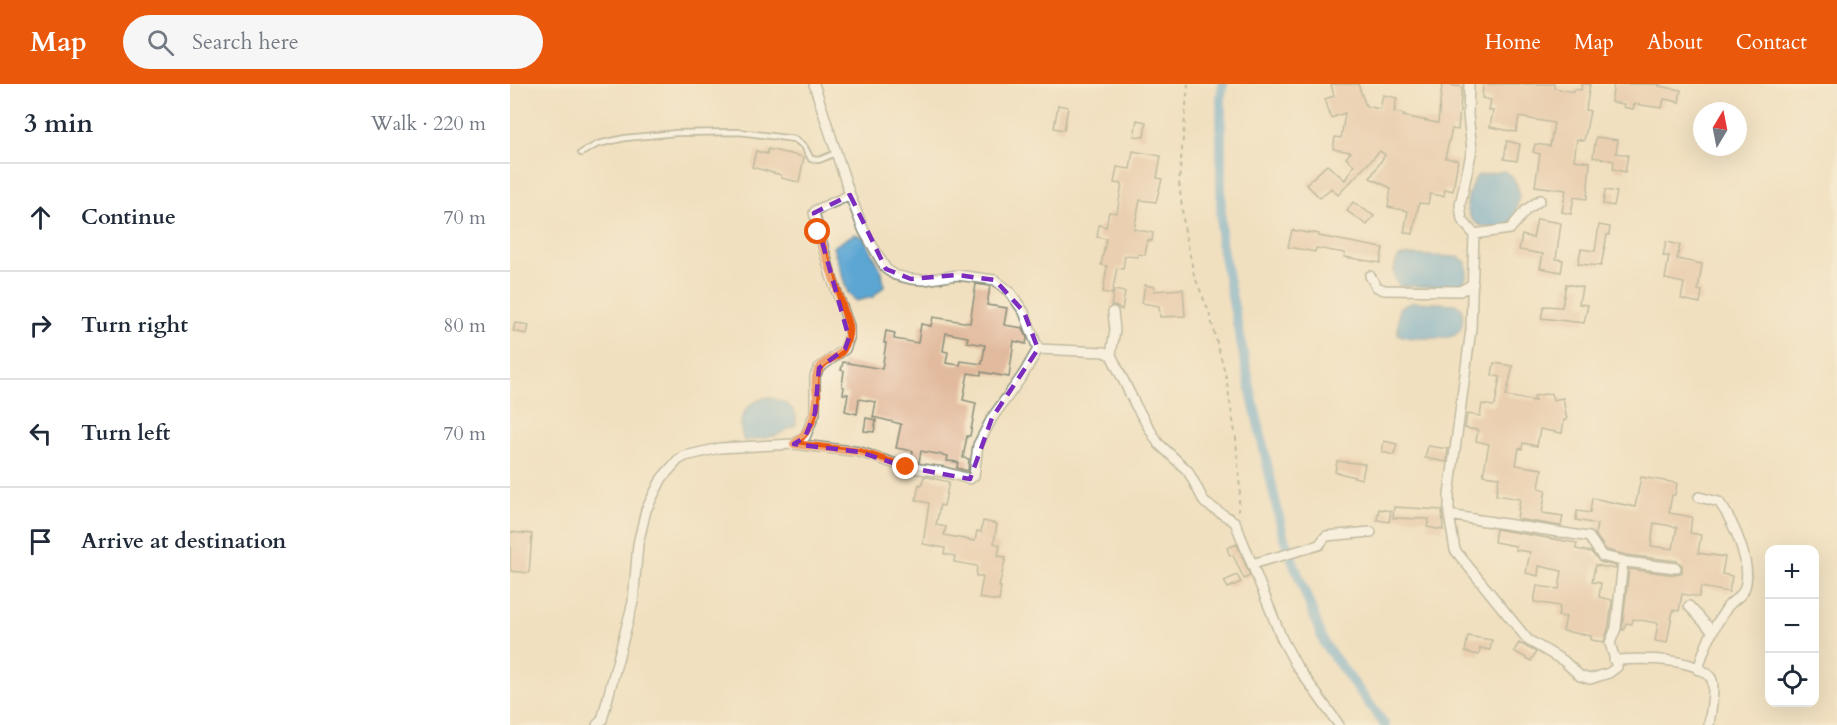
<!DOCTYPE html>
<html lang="en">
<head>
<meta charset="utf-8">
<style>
  body { margin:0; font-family:Cardo,serif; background:#f6f6f7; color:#1f2937 }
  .controls { position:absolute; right:18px; bottom:18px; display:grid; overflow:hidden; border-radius:12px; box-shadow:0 6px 24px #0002 }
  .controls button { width:54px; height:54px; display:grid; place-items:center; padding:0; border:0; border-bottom:2px solid #e0e1e3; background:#fff; color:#1f2937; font:30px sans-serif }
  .compass { position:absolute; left:1183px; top:18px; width:54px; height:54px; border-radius:50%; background:#fff; box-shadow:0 6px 24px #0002; rotate:10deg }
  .stop { position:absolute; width:18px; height:18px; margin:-14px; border:4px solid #ea580c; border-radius:50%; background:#fff }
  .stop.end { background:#ea580c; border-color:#fff; box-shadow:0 2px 6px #0008 }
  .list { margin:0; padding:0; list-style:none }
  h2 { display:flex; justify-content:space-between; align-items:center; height:78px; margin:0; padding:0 24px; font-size:26px }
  h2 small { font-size:20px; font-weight:400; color:#747a83 }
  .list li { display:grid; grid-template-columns:39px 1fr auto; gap:18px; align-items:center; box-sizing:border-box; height:108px; padding:0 24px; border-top:2px solid #e0e1e3 }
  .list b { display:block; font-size:22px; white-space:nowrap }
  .list em { font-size:20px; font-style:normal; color:#747a83 }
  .icon { flex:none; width:33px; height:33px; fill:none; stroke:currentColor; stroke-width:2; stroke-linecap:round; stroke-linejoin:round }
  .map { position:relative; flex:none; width:1327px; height:641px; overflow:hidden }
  header { display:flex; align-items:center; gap:36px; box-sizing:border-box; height:84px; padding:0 30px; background:#ea580c; color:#fff }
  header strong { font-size:28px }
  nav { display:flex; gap:33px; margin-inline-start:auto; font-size:21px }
  .search { width:420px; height:54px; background:#f6f6f7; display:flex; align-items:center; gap:15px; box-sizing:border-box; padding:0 21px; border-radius:33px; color:#747a83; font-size:22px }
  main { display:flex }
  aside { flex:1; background:#fff }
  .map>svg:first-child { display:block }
  .water { fill:#5ca6d3; stroke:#3e7284; stroke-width:1.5 }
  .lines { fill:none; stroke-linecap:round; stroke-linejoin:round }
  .canal { stroke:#5ca6d3; stroke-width:10 }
  .building { fill:#e2ba9d; fill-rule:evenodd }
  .lane-casing { stroke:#888e7a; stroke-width:8 }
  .street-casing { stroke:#888e7a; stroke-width:12 }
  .path { stroke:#888e7a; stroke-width:2; stroke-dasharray:4.5 4.5; stroke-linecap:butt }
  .lane { stroke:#fff; stroke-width:4.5 }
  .street { stroke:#fff; stroke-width:9 }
  .route { stroke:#ea580c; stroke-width:8 }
  .marked { fill:none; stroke:#7b2cbf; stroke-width:4.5; stroke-dasharray:12 8; stroke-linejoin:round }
</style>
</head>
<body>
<header>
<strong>Map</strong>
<div class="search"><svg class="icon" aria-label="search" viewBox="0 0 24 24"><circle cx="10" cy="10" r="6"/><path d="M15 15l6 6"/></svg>Search here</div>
<nav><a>Home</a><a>Map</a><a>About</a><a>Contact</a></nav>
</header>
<main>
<aside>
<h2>3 min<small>Walk · 220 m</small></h2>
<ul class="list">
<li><svg class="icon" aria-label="ahead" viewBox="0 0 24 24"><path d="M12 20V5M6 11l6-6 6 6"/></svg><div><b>Continue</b></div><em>70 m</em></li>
<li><svg class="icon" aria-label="right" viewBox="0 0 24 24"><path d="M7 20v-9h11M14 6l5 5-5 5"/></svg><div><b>Turn right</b></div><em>80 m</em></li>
<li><svg class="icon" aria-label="left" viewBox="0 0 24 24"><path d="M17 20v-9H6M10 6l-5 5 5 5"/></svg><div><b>Turn left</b></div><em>70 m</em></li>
<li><svg class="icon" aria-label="arrive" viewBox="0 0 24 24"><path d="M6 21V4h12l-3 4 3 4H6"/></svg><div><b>Arrive at destination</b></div></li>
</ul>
</aside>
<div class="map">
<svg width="1327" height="641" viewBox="0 0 1327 641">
  <rect width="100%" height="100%" fill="#fcf5e5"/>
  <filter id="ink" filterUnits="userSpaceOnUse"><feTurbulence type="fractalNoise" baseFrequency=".0167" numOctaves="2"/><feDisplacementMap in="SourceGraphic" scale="12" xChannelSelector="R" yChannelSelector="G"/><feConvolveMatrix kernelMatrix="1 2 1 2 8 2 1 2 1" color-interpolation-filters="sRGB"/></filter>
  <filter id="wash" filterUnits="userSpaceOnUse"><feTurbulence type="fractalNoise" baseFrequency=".008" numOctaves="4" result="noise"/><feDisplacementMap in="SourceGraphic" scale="24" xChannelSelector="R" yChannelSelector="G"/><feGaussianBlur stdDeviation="1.35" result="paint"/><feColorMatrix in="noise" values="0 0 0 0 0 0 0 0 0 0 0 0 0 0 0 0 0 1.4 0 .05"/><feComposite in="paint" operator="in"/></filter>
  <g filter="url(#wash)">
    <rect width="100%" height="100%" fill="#f1e0c0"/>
    <!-- water -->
    <path class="water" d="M994,87C1017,101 1008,121 1000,142C960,151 946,126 967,92Z
      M344,150L354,153L372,188L374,202L363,213L346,217L338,209L323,163Z
      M899,171L948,173L956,178L957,191L951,203L890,202C881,194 883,182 889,173Z
      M903,218L946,220L952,225C956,255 942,254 917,254C907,254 897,255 888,250L889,224Z
      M258,313C273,317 289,323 286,341L265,352L234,357C226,334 234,319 258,313Z"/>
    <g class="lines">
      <!-- canal -->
      <path class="canal" d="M713,0L711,12V158L741,308L773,451L815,561L875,641"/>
    </g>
    <g id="blocks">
      <!-- building -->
      <path class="building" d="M821,0H848L856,22L870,25L873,11L887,14L884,28L894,30L893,32L928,39L932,0L952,3L948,46L942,45L935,74L948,76L943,107L935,105L934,112L920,110L918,120L909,119L903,150L894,148L898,127L878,123L881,104L860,94L875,71L870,67L828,111L821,104L810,114L796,100L817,81L835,96L844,81L836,74L841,68L823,65L825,53L831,54L835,29L821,34L815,15L824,12Z
        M973,0H1044V4L1064,8L1065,5L1071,6L1072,0H1080L1076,26L1080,27L1074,57L1067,55L1064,76L1080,78L1077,115L1064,113L1061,130L1052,128L1056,106L1025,102L1030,70L1023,68L1025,60L1040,62L1044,39L1009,33L1006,48L980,43L983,27L979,26L981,16L972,14Z
        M1104,0H1150L1149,2L1171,6L1169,18L1154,15L1152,24L1124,20L1123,25L1113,23L1114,20L1101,18Z
        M548,21L558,23L554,46L544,44Z
        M627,36L636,38L634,53L624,52Z
        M1086,53L1108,56L1106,69L1118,71L1115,88L1103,85L1104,77L1083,73Z
        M997,57L1010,60L1007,77L994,75Z
        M258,65L294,73L289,98L271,94V91L242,83L246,67L257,70Z
        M623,67L651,72L647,94L652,95L646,118L630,116L624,145L643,149L642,157L638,156L635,171L628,170V173L615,172L613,185L607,184L602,210L593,208L597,182L591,181L596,155L587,153L589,141L596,143L599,128L607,129L612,100L604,99L607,83L620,85Z
        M1095,106L1107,108L1104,122L1093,120Z
        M843,118L864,132L857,141L837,127Z
        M1027,135L1051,139L1046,175L1053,176L1051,188L1030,184L1033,170L1009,166L1012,151L1023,154Z
        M1089,141L1100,143L1099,151H1097L1091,182L1068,180L1071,165L1085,167Z
        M782,146L798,149V148L809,150L808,152L873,164L870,179L834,173L835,169L806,164L805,168L778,163Z
        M1156,158L1170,161L1167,175L1192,180L1188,206L1192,207L1190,219L1171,215L1174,199L1155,195L1159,172H1153Z
        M466,200L480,202L477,221L497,224L494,241L513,244L517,254L516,260L504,257L499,293L471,288V291L458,289L453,316L466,319L460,352H457L453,374L459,375L458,387L447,384L448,378L437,377L438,372L411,367L409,378L401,377L403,367L386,364L391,340L363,333L366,318L349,315L347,330L335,327L338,310H333L334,303L332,302L334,287L331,286L333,278L372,285L376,259H374L376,247L385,249L384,255L408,259L411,240L421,242L423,233L460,239ZM436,249L458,253L457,258L475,261L472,280L451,277L450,281L436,279L438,268L433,267Z
        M1056,200L1072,203L1069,220L1078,221L1074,239L1031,234L1034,222L1052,223Z
        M635,201L645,203L644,207L673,205L675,232L650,233L649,222L632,219Z
        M604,206L615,208L612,226L605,222H601Z
        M5,239L19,241L17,250L3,247Z
        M984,279L1003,282L996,312L1025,317L1024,312L1041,309L1043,316L1053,314L1057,336H1054L1052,349L1030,345L1027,362L1013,359L1012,365L1009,364L1006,381L1032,385L1029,404L1036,406L1032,429L1053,432L1051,442L1007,435L1010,415L986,411L989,393L973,391L979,360L966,357L968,346L955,344L957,330L970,332L972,320L983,322L985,321L990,293L982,291Z
        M356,334L366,336L364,348L354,347Z
        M874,357L887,360L884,371L872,368Z
        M918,362L938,365L937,378L915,374Z
        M827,377L855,380L852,395L825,388Z
        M414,392L439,398L434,422L430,421L426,441L436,443L434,451L465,457L467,447L471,448L473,437L487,440L484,459L490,461L488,472L496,473L489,503H491L489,517L469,514L473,493L466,492L467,482L444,478L445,472L434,470L435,464L413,460L419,419L406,416L409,400L412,401Z
        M1131,393L1167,399L1165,411H1162L1159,429L1182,433L1180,449L1191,451L1188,469L1215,473L1212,490L1222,492L1219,508L1191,503L1189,513L1172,510L1169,527L1163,526L1157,559L1145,557L1148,539L1123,535L1122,540L1116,539L1114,546H1112L1119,485L1166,491L1172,488V481L1167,477L1116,471L1096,466L1085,450L1087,440L1066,436L1067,427L1080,429L1082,414L1125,423ZM1144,439L1167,443L1163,465L1141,462Z
        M884,423L932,426L933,446L917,443L919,435L883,434Z
        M869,425L881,427L879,438L867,436Z
        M986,445L1067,459L1066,465L1081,468L1090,478L1106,482L1105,485L1085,481L1082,498L1091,499L1089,513L1102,516L1099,542L1094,558L1081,556V552L1053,547L1056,533L1048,532L1050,522L1024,518L1027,502L1049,505L1052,487L1029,482L1028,492L1016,489L1020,468L1006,466V462L984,458Z
        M0,448L22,450L19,489L0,487Z
        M727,460L740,492L734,495L723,471L720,472L717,464Z
        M727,491L731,498L718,504L714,497Z
        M958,552L982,556L980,566L970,564L969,571L955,568Z
        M1009,559L1026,568L1021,577L1004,567Z"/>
    </g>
  </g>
  <g filter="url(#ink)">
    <use href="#blocks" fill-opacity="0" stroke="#888e7a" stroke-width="1.5"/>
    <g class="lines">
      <defs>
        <path id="lane" d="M71,69L88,60L115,54L166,49L229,48L284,55L294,62L301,75L309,76L326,69"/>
        <path id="street" d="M304,0L340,111L354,147L376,185L385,191L401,195L414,196L447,191L485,196L500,208L514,228L528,265L594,268L601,271L626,322L648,359L678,387L695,419L725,438L772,555L786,581L829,641
          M964,150L1000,145L1016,126L1030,116
          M860,192L867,203L874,206L950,207L963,200
          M601,271L605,246L603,228
          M284,360L295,353L305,329V292L309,284L335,265L339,254V242L321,192L304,129L306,126L340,111
          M939,431C985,439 1032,445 1079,453L1092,472L1113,477L1106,544L1100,559L1107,583L1099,589L1080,595L1070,592L1054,577L1018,556L945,466L939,431V411L961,245L964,150L952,136L950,121L962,65L958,31L959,0
          M1114,479L1116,478L1166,484
          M742,480L809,461L816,452L861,448
          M1179,522L1202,547
          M1104,576C1129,575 1184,572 1201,594C1206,601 1200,632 1199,641
          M1188,586C1194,562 1204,542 1218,522C1223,516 1231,513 1234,506C1244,482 1223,437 1209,418L1189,413
          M87,641L92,636L123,518L128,460L136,426L152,394L168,376L175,372L210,364L284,360L350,368L395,383L434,388L460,395L464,392L468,361L482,334L513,291L528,265"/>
      </defs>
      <!-- lane casing -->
      <use href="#lane" class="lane-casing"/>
      <!-- street casing -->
      <use href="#street" class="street-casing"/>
      <!-- path -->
      <path class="path" d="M678,0L669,98L674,142L684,191L699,228L716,293L726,355L730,406L728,427"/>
      <!-- lane -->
      <use href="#lane" class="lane"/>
      <!-- street -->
      <use href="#street" class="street"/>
    </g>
  </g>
  <g class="lines" filter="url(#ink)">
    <!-- route -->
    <path class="route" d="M308,148L339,242C337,282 317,267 307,289C304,296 306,304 307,312C307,330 299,349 284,360L350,368L396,383"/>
  </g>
  <!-- marked area -->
  <path d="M0 0H1327V641H0ZM340,111L376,185L401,195L447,191L485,196L514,228L528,265L482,334L460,395L395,383L350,368L284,360L295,353L305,329L309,284L335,265L339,254L304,129Z" fill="#f1e0c0" fill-opacity=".55" fill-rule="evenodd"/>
  <path class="marked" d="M340,111L376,185L401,195L447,191L485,196L514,228L528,265L482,334L460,395L395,383L350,368L284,360L295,353L305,329L309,284L335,265L339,254L304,129Z"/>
</svg>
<div class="controls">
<button>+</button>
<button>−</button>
<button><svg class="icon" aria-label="locate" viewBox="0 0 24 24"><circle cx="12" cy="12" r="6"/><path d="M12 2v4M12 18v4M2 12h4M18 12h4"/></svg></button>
</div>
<svg class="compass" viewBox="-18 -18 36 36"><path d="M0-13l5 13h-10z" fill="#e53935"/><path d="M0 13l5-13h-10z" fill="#747a83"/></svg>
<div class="stop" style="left:308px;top:148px"></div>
<div class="stop end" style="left:396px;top:383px"></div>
</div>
</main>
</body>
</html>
